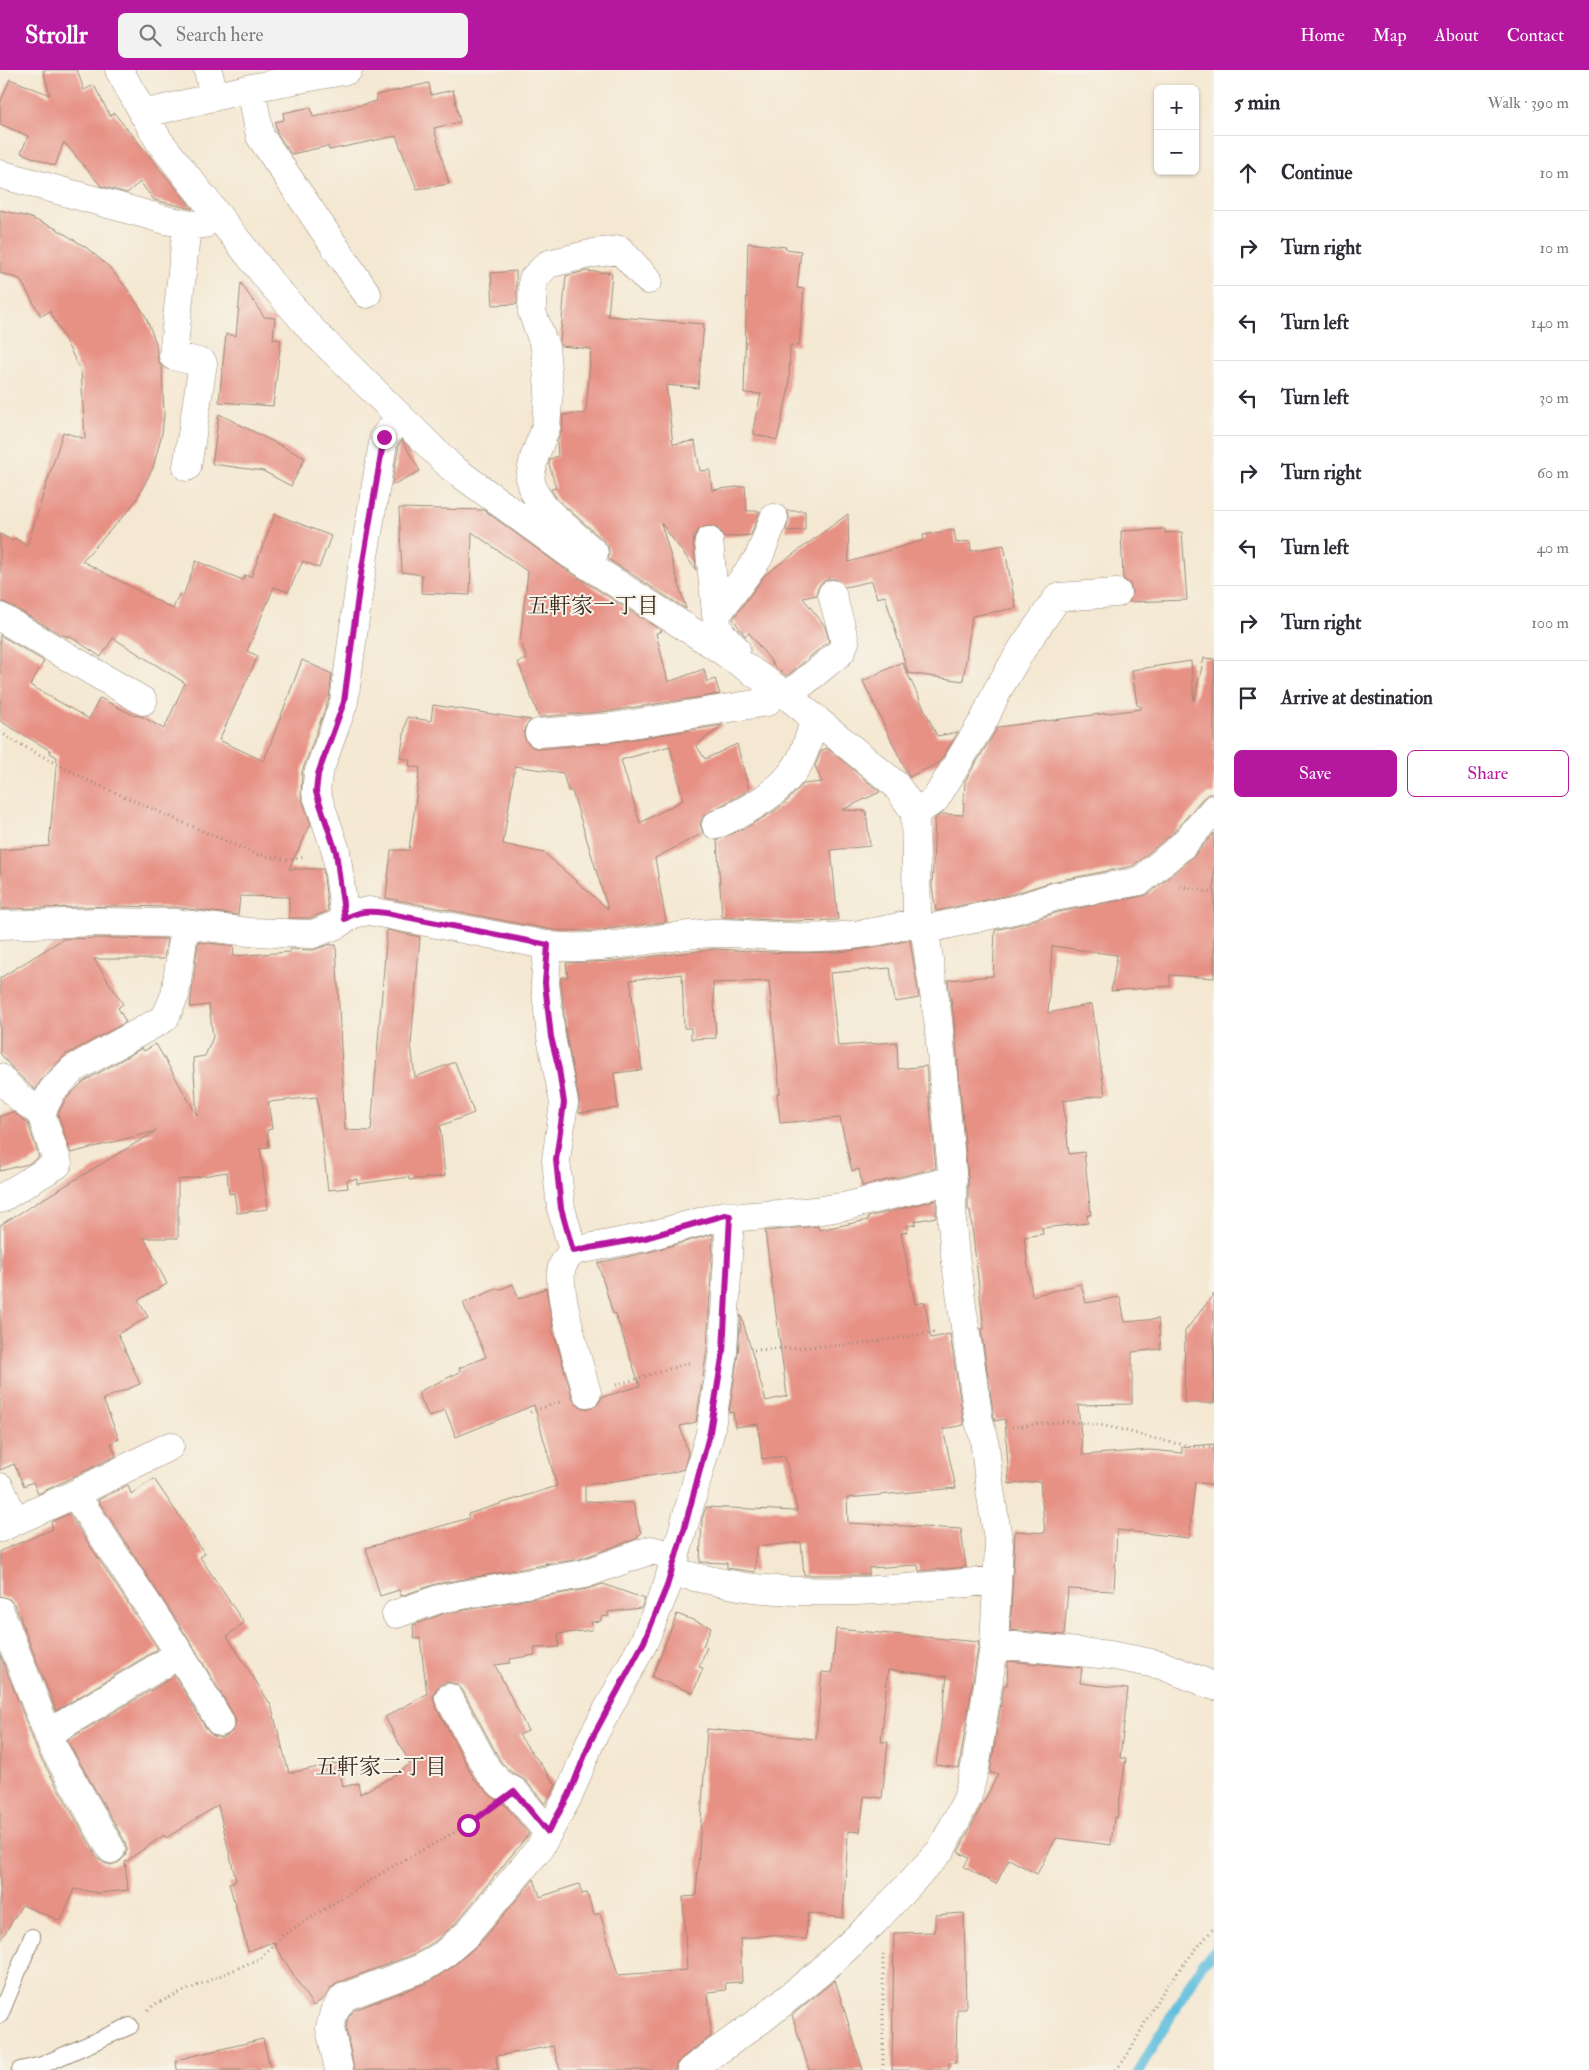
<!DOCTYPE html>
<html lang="en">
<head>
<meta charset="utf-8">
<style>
  body { margin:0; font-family:"IM FELL Double Pica","Noto Serif JP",serif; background:#f2f2f3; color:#2b2b33 }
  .controls { position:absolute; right:15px; top:15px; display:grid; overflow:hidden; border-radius:8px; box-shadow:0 1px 4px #0004 }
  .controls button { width:45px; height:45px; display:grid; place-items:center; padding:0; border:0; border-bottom:1px solid #e1e1e2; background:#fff; color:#2b2b33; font:25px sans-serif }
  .stop { position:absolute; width:15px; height:15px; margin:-11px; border:4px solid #b5179e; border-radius:50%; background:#fff }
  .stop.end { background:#b5179e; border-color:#fff; box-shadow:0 1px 5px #0008 }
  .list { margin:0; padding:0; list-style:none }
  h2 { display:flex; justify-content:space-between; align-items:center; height:65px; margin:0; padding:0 20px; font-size:21px }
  h2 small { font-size:16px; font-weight:400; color:#7c7c81 }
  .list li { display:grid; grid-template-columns:32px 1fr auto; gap:15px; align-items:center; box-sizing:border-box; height:75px; padding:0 20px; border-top:1px solid #e1e1e2 }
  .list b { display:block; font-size:19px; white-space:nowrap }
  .list em { font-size:16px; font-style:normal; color:#7c7c81 }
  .actions { display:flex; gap:10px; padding:15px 20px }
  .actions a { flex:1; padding:11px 0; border:1px solid #b5179e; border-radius:8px; text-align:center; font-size:18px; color:#b5179e }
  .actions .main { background:#b5179e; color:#fff }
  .icon { flex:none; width:28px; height:28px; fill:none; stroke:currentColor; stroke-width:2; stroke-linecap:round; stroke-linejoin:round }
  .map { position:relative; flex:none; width:1214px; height:2000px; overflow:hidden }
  header { display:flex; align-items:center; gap:30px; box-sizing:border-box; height:70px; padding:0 25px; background:#b5179e; color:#fff }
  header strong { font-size:24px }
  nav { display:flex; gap:28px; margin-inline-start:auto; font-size:18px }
  .search { width:350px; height:45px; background:#f2f2f3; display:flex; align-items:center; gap:12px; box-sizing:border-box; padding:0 18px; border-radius:8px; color:#7c7c81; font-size:19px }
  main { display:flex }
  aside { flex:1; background:#fff }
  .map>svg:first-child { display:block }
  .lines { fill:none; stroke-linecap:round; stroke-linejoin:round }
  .stream { stroke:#5fbedd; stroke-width:10 }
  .building { fill:#e79185; fill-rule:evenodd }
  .lane-casing { stroke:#988978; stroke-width:18 }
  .street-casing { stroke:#988978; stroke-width:29 }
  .path { stroke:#988978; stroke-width:3; stroke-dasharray:1 4; stroke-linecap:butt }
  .lane { stroke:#fff; stroke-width:16 }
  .street { stroke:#fff; stroke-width:28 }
  .route { stroke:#b5179e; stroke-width:6 }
  .labels { text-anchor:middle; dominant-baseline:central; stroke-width:4; stroke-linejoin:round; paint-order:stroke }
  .neighbourhood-label { font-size:22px; fill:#3b2a1e; stroke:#f7f3e8 }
</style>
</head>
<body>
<header>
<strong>Strollr</strong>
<div class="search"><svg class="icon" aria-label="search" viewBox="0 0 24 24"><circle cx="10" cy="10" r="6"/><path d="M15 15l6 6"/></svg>Search here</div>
<nav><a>Home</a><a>Map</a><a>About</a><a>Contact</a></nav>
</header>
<main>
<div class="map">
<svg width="1214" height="2000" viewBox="0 0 1214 2000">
  <rect width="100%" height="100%" fill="#f7f3e8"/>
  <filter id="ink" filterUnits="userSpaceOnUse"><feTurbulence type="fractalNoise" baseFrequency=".02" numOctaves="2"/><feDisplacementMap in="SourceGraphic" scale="10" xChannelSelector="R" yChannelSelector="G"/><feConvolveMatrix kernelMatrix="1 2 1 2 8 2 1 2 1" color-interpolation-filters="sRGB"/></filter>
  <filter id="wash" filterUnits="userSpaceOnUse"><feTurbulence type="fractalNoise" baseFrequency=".0096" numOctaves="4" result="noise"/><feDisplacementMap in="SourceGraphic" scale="20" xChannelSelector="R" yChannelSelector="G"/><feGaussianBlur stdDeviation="1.12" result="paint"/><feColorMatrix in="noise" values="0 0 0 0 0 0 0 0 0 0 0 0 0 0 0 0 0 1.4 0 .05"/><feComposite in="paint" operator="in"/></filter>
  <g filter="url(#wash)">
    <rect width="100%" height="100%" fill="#f4e8d2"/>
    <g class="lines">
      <!-- stream -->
      <path class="stream" d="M1139,2000L1203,1893L1214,1881"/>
    </g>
    <g id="blocks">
      <!-- building -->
      <path class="building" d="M43,0H77L84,20L94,15L110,46L114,43L193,139L154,130L140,112L127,123L101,116L64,72L55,96L21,83L28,66L0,54V33L10,9L50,25Z
        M429,13L431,25L453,20L460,52L434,58L449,114L417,119L396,66L329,80L328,76L291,84L277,63L275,52L284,50L283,43L311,37L313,47L377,31L376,25Z
        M0,140L28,147L55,158L87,178L110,198L128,220L145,245L156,273L158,291L162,296L164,345L162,363L153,398L136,430L128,441L82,491L173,539L179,524L183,526L196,491L243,510L245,505L251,507L275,444L331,466L319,498L303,491L288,522L274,517L247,581L258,586L219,670L264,691L302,590L332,604L329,628L302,702L301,727L311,754L289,799H323L328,841L310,848H289V827L240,826L238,845L174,837L115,836L1,839L0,780L49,776L57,687L50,683L51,681L0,651V565L44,591L30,615L89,649L100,628L135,646L136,645L143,647L164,659L185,613L113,568L101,587L68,565V567L60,564L8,534L0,531V464L13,471L15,468L27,476L63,362L85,369L81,301L50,241L41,246L20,209L0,203Z
        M748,173L786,177L785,179L801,181L797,218L804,219L799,276L790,275L789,318L777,370L754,364V354L761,324L744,323Z
        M516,201L517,234L493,235L491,203Z
        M586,201L612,203L608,246L704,254L698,318L666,315L673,374L695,371L700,401L710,400L712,420L745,416L747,441H760L751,465L724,467L721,462L715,457L707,456L700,459L695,465L693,472L696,500L661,453L686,539L608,489L609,479L605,472L557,429L551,419L556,418L549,394L550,389L558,386L557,372L562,359L563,345L586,343L591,279L561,276L560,272L566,206Z
        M241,213L264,247L275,248L273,269L281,270L273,336L219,332L226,264L236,266Z
        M219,344L305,388L291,416L263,401L212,394Z
        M402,370L420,401L392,415L399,374Z
        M399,438L484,440L562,497L662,561L656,563L668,612L704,599L707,612L715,609L720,624L611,641L539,647L518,592L527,589L520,570L528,502L472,462L470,525L421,523L422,505L402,502Z
        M787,441H805V460L786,461L789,446Z
        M848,444L849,492L924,470L923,465L954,460L956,473L970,471L971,481L1004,475L1016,538L972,546L963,611L908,603L885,526L877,528L872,511L845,517L836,509H828L821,513L817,520V525L803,528L825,556L829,571L787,606L777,599L749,563L745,566L733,549L765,505Z
        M1165,459V463L1182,462L1187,530L1129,532L1132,521L1130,514L1123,509L1121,461Z
        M1204,588L1214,589V724H1208L1202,729L1173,763L1133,796L1051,812L1013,824L936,841L932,817L935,748L942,744L963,745L965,711L998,657L1141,639V636L1137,635L1132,600L1191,591L1194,631Z
        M902,592L937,666L958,662L939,693L909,707L863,611Z
        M433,635L531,650L525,657L524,665L526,671L532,677L540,679L615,672L723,655L696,675L705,689L737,674L749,720L703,746L700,754L703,763L655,788L666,852L591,861L553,860L386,828L391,780H409L420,698L409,696L410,690L400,688L407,647L431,651ZM670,676L683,730L640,753L621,690ZM515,696L563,703L568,721H572L608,839L544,783L503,774Z
        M827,678L880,722L842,740L866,741L870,776L831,780L838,850L788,851L722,847L717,770L747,757L773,742L786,732L803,714L822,712L815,696L821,681Z
        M1214,763V908L1170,905V916L1111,921L1117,885L1052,876L1048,943L1092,934L1105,1025L1063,1031L1069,1084L1084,1082L1091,1145H1087L1088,1153L1042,1158L1043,1164L1024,1167L1032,1226L1081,1214L1086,1233L1120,1227L1125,1252L1158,1249L1161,1279L1132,1282V1334L1078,1335L1083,1385L1150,1380L1182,1383V1377L1214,1374V1415L1195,1412L1189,1468L1117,1460L1114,1521L1068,1519L1064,1565L1010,1560L1015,1461L1045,1463L1040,1411L1009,1414L1005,1349L995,1351L994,1348L981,1259H984L970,1140H968V1107L954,949L948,910L993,906L995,860L1022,854L1058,842L1143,826L1150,823L1194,786Z
        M387,860L420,867L411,974L415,1007L455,992L474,1043L440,1056L445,1106L409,1110V1107L357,1114V1109L347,1110L348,1118L328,1120L317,1027L268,1032L272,1059L267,1060L269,1077L260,1078L268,1139L237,1143L234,1123L229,1124L227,1102L178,1110V1168H144L167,1214L138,1230L148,1247L118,1264L140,1314L103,1329L119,1369L111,1373L116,1386L38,1424L33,1412L24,1416L14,1394L0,1400V1155L156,1061L71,1083L58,1044L65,1030L83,1012L142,978L144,981L156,974L197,1045L193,988L205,986L213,967L209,935L190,937L198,872L234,876L233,886L290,882V879L313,880L331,874V875H336L345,1060L371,1061Z
        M99,868L167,869L164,889H94L123,934L118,938L126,952L65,985L41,1010L35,1020L12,998L0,983V908L63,869Z
        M910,870L919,928L895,932L890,898L830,903L838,976L897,972L898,999L926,996L936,1098L862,1116L859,1099L852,1101L840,1048L780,1053L777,1024L780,1023L769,911L713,913L716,968L691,969V958H684L682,904L630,910L642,1000L614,1003L618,1038L579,1043V1030L566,965L561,913V907H568L566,893L614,891L715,879L787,883L838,882L873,878Z
        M13,1042L28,1053L39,1087L28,1094L0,1101V1046Z
        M936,1130V1147L915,1151L916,1154L907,1156V1162L901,1163L915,1234L925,1232L931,1268L950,1264L964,1355L943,1359L956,1418L847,1428L848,1453L961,1459L966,1497L919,1501L918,1495L869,1498V1505H804L801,1472L756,1477L755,1502L727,1498V1493L700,1492L702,1449L706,1437L797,1441L785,1386L762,1389L758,1354L735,1357L733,1342L729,1343L738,1284L741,1245L766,1331L787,1326L765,1161L818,1156L819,1160L868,1150V1147Z
        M713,1164L707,1280L696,1352L680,1356L688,1383L684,1399L670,1403L585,1415V1431L633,1433L641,1464L638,1465V1468L580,1489L555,1493H545L549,1494L436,1514L401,1526L399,1520L380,1526L366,1478L469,1448L468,1444L557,1416L534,1335L456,1367L445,1340L429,1347L418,1322L460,1302L459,1298L486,1287L463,1233L499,1218V1220L513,1214L519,1229L546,1218L553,1257L551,1258L557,1274L572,1327L576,1334L583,1338H591L598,1334L602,1327L640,1316L615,1243L613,1244L598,1193L649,1182Z
        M1214,1224V1333H1184L1185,1261Z
        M154,1409L205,1484L200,1487L244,1553L227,1566L271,1635L289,1703L338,1693L343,1717L358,1713L360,1724L390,1708L410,1694L385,1647L427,1624L420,1568L414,1569L413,1555L443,1544L587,1519L603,1514L645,1529L641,1538L608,1542L609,1546L601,1547V1551L591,1552L592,1560L558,1564L559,1577L534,1578L535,1585L510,1589V1593L495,1595L528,1661L519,1665L556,1715L545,1734L526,1711L511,1702L501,1692L463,1621L458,1615L449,1612L441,1614L436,1619L433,1627L435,1635L474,1709L491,1726L504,1734L529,1764L456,1853L434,1872L415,1884L339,1912L331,1918L324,1928L313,1936L273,1872L248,1881L229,1813L236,1811L218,1735L166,1768L164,1765L125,1792L128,1820L99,1823L74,1819L61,1851L22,1835L0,1871V1584L39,1685L97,1787L104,1793L111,1795L119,1792L125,1786L127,1780L125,1772L67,1670L175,1606L207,1660L212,1665L221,1668L228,1665L234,1659L236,1651L233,1644L193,1576L98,1430L128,1415L131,1424Z
        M69,1444L158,1579L56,1641L15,1535L9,1529L0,1526V1481L53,1459L51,1452Z
        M677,1544L711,1557L703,1576L707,1577L699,1597L703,1598L693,1623L652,1607Z
        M836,1559L979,1572L959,1698L936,1695L947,1606L888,1600L881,1672H888L882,1728L864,1726L860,1762L848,1761L843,1848L808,1843L806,1869L770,1865L740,1869L742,1912L725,1913L726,1920L708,1922L711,1966L682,1988L677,1993L676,2000H560L553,1976L496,1986L498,2000H354L346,1958L348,1948L354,1940L427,1913L451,1898L479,1874L534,1809L540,1827L579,1814L582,1824L587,1823L594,1845L600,1843L618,1905L687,1900L683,1827L696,1826L707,1659L816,1669L822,1602L832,1603Z
        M1008,1591L1082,1598L1080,1613L1128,1619L1120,1688L1126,1689L1117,1748L1114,1747L1111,1775L1056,1768L1037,1804L1009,1789L996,1814L964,1797L969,1788L958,1782L998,1704L990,1703L1004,1615H1007Z
        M964,1843L966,1939H957L956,1993H949V2000H892L894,1863L935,1862V1845Z
        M835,1910L863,2000H809L792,1945Z
        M263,1969L271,2000H177L176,1990Z"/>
    </g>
  </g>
  <g filter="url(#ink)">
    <use href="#blocks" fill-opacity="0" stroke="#988978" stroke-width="1"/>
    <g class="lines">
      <defs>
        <path id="lane" d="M0,1945L32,1867
          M20,2000L42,1995L130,1956"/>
        <path id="street" d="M119,0L159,71L271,213L313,261L451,397L570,484L712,574L785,624L895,714L915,742L917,844L926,869L938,950L952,1102V1154L955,1186L965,1257L979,1351L984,1368L990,1420L999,1475L994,1576L976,1693L967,1729L941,1780L875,1851L819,1903L766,1946L691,2000
          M208,0L214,27
          M251,18L260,66L367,224
          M143,44L251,18L348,0
          M0,104L166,150L190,155L204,154
          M187,397L203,293L173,286L187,155
          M709,471L717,554L721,563L736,579L735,585
          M594,483L545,439L534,422L530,408L534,388L546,357L549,320L545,277L532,242L533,209L548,194L594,183L620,180L648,210
          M717,544L759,487L774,448
          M0,547L143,631
          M787,626L841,582L845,572L832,524
          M539,663L613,657L767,632L778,619
          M915,742L935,730L985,648L997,621L1022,579L1058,527L1117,523
          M716,755C748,740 784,722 801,689C807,676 811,661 815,648
          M345,849L336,781L316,722L318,704L344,632L361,504L384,367L400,348
          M0,855L99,852L174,853L249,862L313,864L336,855L353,844L369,841L551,876C606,882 660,865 714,863C738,862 763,866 787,867C831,869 878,864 919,851
          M923,860L1017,839L1054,827L1140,811L1184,774L1214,739
          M548,875L545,913L551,967L564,1033L556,1090L561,1138L573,1181
          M0,1008L20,1028L41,1043L58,1094L0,1129
          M41,1043L52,1021L73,999L165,948L175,925L185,855
          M587,1323C580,1297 555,1220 562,1197C564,1191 569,1186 573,1181L645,1167L725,1145L740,1147L815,1141L847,1136L953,1110
          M0,1417L15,1451
          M75,1424L180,1584L220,1652
          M0,1458L75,1424L170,1376
          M671,1502C696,1507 721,1513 746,1517C829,1527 915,1518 997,1510
          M0,1541L53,1677L111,1779
          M396,1544L439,1529L584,1504L651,1480L676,1486
          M994,1574L1110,1585L1161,1595L1214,1616
          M449,1628L488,1701L502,1715L514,1721L548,1762
          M49,1663L180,1584
          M339,2000L330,1958L334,1942L344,1927L422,1898L443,1885L467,1864L539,1779L569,1725L591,1670L644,1572L667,1516L710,1363L723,1282L730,1146"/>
      </defs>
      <!-- lane casing -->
      <use href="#lane" class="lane-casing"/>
      <!-- street casing -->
      <use href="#street" class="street-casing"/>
      <!-- path -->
      <path class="path" d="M0,662L12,670L91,712L255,784L289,790L306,787
        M1180,816L1214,823
        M754,1280L860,1274L936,1262
        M616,1315L692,1292
        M530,1342L560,1332
        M1012,1357C1032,1355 1054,1351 1074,1352C1122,1354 1165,1378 1214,1377
        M148,1940L157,1933L261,1888L282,1866L388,1799L468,1755L488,1741
        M883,2000V1884
        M1116,2000C1133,1981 1142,1956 1155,1934C1172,1908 1193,1882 1214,1858"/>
      <!-- lane -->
      <use href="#lane" class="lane"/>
      <!-- street -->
      <use href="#street" class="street"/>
    </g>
  </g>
  <g class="lines" filter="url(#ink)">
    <!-- route -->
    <path class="route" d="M384,367L361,504L344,632L318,704L316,722L336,782L345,849C359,840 371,841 386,843L548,875L545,913L551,967L559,999L564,1033L556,1090L561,1138L573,1181L645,1168L725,1145L730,1146L723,1282L710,1362L685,1456L667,1516L644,1572L591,1670L569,1725L548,1762L514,1721L468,1755"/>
  </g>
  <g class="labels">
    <!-- neighbourhood labels -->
    <g class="neighbourhood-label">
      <text x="593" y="536">五軒家一丁目</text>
      <text x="381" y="1697">五軒家二丁目</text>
    </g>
  </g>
</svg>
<div class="controls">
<button>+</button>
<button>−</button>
</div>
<div class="stop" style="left:468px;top:1755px"></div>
<div class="stop end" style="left:384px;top:367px"></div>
</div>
<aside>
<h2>5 min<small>Walk · 390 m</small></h2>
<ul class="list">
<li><svg class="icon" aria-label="ahead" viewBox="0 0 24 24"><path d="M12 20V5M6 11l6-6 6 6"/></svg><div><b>Continue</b></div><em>10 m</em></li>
<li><svg class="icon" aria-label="right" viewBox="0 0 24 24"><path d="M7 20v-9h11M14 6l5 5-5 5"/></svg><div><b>Turn right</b></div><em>10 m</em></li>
<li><svg class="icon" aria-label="left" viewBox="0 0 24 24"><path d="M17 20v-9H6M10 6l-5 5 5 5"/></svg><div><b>Turn left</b></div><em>140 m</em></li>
<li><svg class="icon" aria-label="left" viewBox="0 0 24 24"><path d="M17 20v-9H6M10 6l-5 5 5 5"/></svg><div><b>Turn left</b></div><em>30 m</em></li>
<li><svg class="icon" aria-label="right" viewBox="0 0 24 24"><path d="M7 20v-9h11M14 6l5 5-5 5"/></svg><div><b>Turn right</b></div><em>60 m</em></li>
<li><svg class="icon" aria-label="left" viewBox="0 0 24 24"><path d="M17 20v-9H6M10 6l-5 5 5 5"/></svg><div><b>Turn left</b></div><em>40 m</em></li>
<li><svg class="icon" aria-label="right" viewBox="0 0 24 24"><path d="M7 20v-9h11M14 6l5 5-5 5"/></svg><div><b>Turn right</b></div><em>100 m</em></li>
<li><svg class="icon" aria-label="arrive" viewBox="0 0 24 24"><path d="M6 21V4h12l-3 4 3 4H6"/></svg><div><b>Arrive at destination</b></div></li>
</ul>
<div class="actions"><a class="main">Save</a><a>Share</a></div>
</aside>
</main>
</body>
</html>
